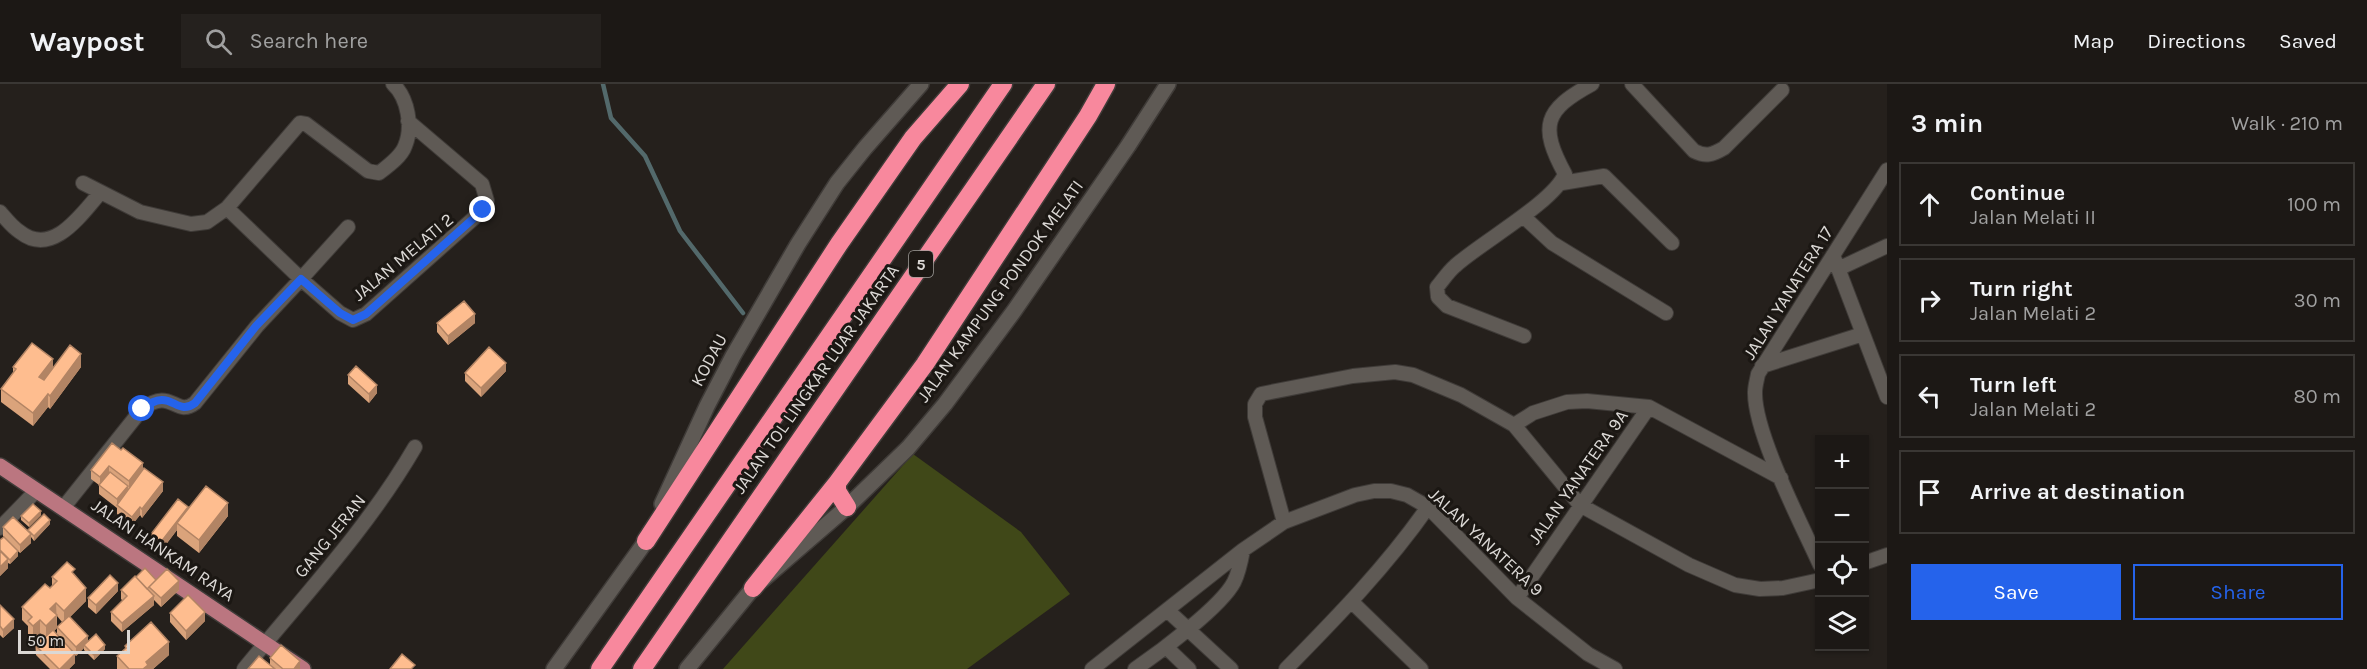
<!DOCTYPE html>
<html lang="en">
<head>
<meta charset="utf-8">
<style>
  body { margin:0; font-family:Karla,sans-serif; background:#25211e; color:#f1f3f6 }
  .controls { position:absolute; right:18px; bottom:18px; display:grid; overflow:hidden; border-radius:0px; box-shadow:0 2px 4px #0004 }
  .controls button { width:54px; height:54px; display:grid; place-items:center; padding:0; border:0; border-bottom:2px solid #3a3734; background:#1c1815; color:#f1f3f6; font:30px sans-serif }
  .scale { position:absolute; left:18px; bottom:15px; width:112px; box-sizing:border-box; padding-left:6px; border:3px solid #dbd8d5; border-top:0; font-size:16px; line-height:21px; white-space:nowrap; color:#dbd8d5; -webkit-text-stroke:4px #1b1713; paint-order:stroke }
  .stop { position:absolute; width:18px; height:18px; margin:-14px; border:4px solid #2563eb; border-radius:50%; background:#fff }
  .stop.end { background:#2563eb; border-color:#fff; box-shadow:0 2px 6px #0008 }
  .list { margin:0; padding:0; list-style:none }
  h2 { display:flex; justify-content:space-between; align-items:center; height:78px; margin:0; padding:0 24px; font-size:26px }
  h2 small { font-size:20px; font-weight:400; color:#a0a0a0 }
  .list li { display:grid; grid-template-columns:39px 1fr auto; gap:18px; align-items:center; box-sizing:border-box; height:84px; margin:0 12px 12px; padding:0 12px; border:2px solid #3a3734; border-radius:0px }
  .list b { display:block; font-size:22px; white-space:nowrap }
  .list p { margin:0; font-size:20px; white-space:nowrap; color:#a0a0a0 }
  .list em { font-size:20px; font-style:normal; color:#a0a0a0 }
  .actions { display:flex; gap:12px; padding:18px 24px }
  .actions a { flex:1; padding:14px 0; border:2px solid #2563eb; border-radius:0px; text-align:center; font-size:21px; color:#2563eb }
  .actions .main { background:#2563eb; color:#fff }
  .icon { flex:none; width:33px; height:33px; fill:none; stroke:currentColor; stroke-width:2; stroke-linecap:round; stroke-linejoin:round }
  .map { position:relative; flex:none; width:1887px; height:585px; overflow:hidden }
  header { display:flex; align-items:center; gap:36px; box-sizing:border-box; height:84px; padding:0 30px; background:#1c1815; border-bottom:2px solid #3a3734 }
  header strong { font-size:28px }
  nav { display:flex; gap:33px; margin-inline-start:auto; font-size:21px }
  .search { width:420px; height:54px; background:#25211e; display:flex; align-items:center; gap:15px; box-sizing:border-box; padding:0 21px; border-radius:0px; color:#a0a0a0; font-size:22px }
  main { display:flex }
  aside { flex:1; background:#1c1815 }
  .map>svg:first-child { display:block }
  .green { fill:#404818 }
  .lines { fill:none; stroke-linecap:round; stroke-linejoin:round }
  .stream { stroke:#53696b; stroke-width:4.5 }
  .street-casing { stroke:#3f3b38; stroke-width:16 }
  .secondary-casing { stroke:#3f3b38; stroke-width:18 }
  .primary-casing { stroke:#3f3b38; stroke-width:18 }
  .highway-casing { stroke:#3f3b38; stroke-width:21 }
  .street { stroke:#5f5a55; stroke-width:14 }
  .secondary { stroke:#5f5a55; stroke-width:15 }
  .primary { stroke:#bb7680; stroke-width:15 }
  .highway { stroke:#f8889d; stroke-width:18 }
  .wall { fill:#daa37b; fill-rule:evenodd }
  .shaded-wall { fill:#b28464 }
  .building { fill:#febd8f; stroke:#b28464; stroke-width:1.5 }
  .route { stroke:#2563eb; stroke-width:8 }
  .labels { text-anchor:middle; dominant-baseline:central; stroke-width:6; stroke-linejoin:round; paint-order:stroke }
  .shield { fill:#1b1713; stroke:#a19e9b; stroke-width:1.5 }
  .shield-label { font-size:16px; font-weight:bold; fill:#dbd8d5 }
  .street-label { font-size:18px; fill:#dbd8d5; stroke:#1b1713 }
</style>
</head>
<body>
<header>
<strong>Waypost</strong>
<div class="search"><svg class="icon" aria-label="search" viewBox="0 0 24 24"><circle cx="10" cy="10" r="6"/><path d="M15 15l6 6"/></svg>Search here</div>
<nav><a>Map</a><a>Directions</a><a>Saved</a></nav>
</header>
<main>
<div class="map">
<svg width="1887" height="585" viewBox="0 0 1887 585">
  <rect width="100%" height="100%" fill="#25201c"/>
  <!-- green -->
  <path class="green" d="M913,370L1021,448L1070,510L967,585H723Z"/>
  <g class="lines">
    <!-- stream -->
    <path class="stream" d="M603,0L611,34L645,72L680,147L743,229"/>
    <defs>
      <path id="street" d="M1632,0L1694,67C1706,73 1712,71 1724,64L1782,6
        M83,99L140,128L191,140L207,138L227,124L300,39L306,40L368,87L379,89C388,82 401,73 405,62C413,43 408,14 393,0
        M1562,99L1604,92L1672,159
        M227,124L301,195L348,143
        M0,128C6,135 12,143 20,148C53,174 82,129 101,108
        M1523,132L1552,159L1666,229
        M1833,171L1887,313
        M1838,185L1887,162
        M1524,252L1447,222L1438,213L1437,203C1443,196 1448,188 1455,182C1480,159 1554,118 1565,90C1539,42 1544,26 1592,0
        M1762,282L1863,250
        M1514,341L1533,329L1567,318L1587,317L1649,323L1781,394
        M63,424L142,325C172,302 175,334 195,319L257,242L301,195L340,229L353,236L366,230L483,126L487,117L482,100L408,37
        M1284,438L1255,333V320L1261,310L1353,292L1395,288L1413,291L1461,311L1514,341L1580,421L1689,481L1735,501L1760,505L1783,504L1820,496
        M0,444L36,407
        M1864,479L1887,471
        M1820,481C1802,441 1754,349 1755,308C1755,302 1757,296 1758,290L1887,86
        M1517,514L1649,323
        M1352,518L1421,585
        M1167,526L1231,585
        M1166,563L1189,585
        M244,585C303,513 368,444 415,363
        M1092,585L1243,466L1284,438L1355,411L1374,407H1391L1407,411L1428,423L1517,514L1588,570L1615,585
        M1135,585C1160,568 1221,523 1234,498C1239,488 1241,477 1243,466
        M1286,585C1337,533 1386,483 1428,423"/>
      <path id="secondary" d="M662,420L707,322L733,272L798,160L837,99L865,64L921,0
        M554,585L646,457L650,448
        M687,585L753,504L847,423L908,364L945,320L1014,227L1128,62L1168,0"/>
      <path id="primary" d="M0,382L303,585"/>
      <path id="highway" d="M847,423L837,407V399L925,280L1088,32L1106,0
        M646,457L839,160L913,54L960,0
        M753,504L837,399
        M600,585L1003,0
        M642,585L1046,0"/>
    </defs>
    <!-- street casing -->
    <use href="#street" class="street-casing"/>
    <!-- secondary casing -->
    <use href="#secondary" class="secondary-casing"/>
    <!-- primary casing -->
    <use href="#primary" class="primary-casing"/>
    <!-- highway casing -->
    <use href="#highway" class="highway-casing"/>
    <!-- street -->
    <use href="#street" class="street"/>
    <!-- secondary -->
    <use href="#secondary" class="secondary"/>
    <!-- primary -->
    <use href="#primary" class="primary"/>
    <!-- highway -->
    <use href="#highway" class="highway"/>
  </g>
  <!-- wall -->
  <path class="wall" d="M437,239H475L448,261L437,248Z
    M13,283H81L50,325L48,323L33,342L1,318V305L13,289Z
    M506,287L481,313L465,297V289Z
    M348,291L377,309L369,319L348,300Z
    M112,359L143,385L163,407L142,434L140,431L132,441L117,430V424L99,410V401L91,395V386Z
    M188,423L228,432L199,469L177,452V446L161,467L151,459V450Z
    M41,431L29,443L21,436V432Z
    M50,440L34,457L31,453V459L20,469L18,467V472L10,480L8,479V484L0,492V456L5,454L3,452V443L28,448V446Z
    M75,491L86,517L70,533L88,558L105,565L94,576L84,566V564L76,572L75,571V579L69,585H50L36,571L35,555L45,553L40,549L33,555L28,550V542L22,536V523L50,504L52,502V493ZM57,532L62,538L57,543V551L54,547L57,544Z
    M136,493L156,496L179,506L161,523L154,516V521L122,548L111,537V528L123,517L121,515V506Z
    M118,507L96,530L88,523V514Z
    M0,521L14,544L3,554L0,551Z
    M170,529L205,537L186,556L170,538Z
    M125,562L169,571L153,585H117V572L125,565Z
    M270,574L300,585H248L270,581Z"/>
  <!-- shaded-wall -->
  <path class="shaded-wall" d="M475,230V239L448,261V252Z
    M81,270V283L50,325V312Z
    M53,275V288L39,306V293Z
    M506,279V287L481,313V304Z
    M377,301V309L369,319V310Z
    M48,310V323L33,342V329Z
    M143,379V387L129,406V397Z
    M109,382V391L100,402V393Z
    M163,398V407L142,434V425Z
    M128,402V410L117,421V415Z
    M228,419V432L199,469V456Z
    M140,423V431L132,441V433Z
    M188,423L177,439V446L161,467V458Z
    M41,427V431L29,443V439Z
    M50,436V440L34,457V452Z
    M31,450V459L20,469V461Z
    M18,467V472L10,480V476Z
    M8,475V484L0,492V483Z
    M179,497V506L161,523V514Z
    M118,499V507L96,530V521Z
    M86,504V517L64,539V527Z
    M154,512V521L122,548V539Z
    M56,519L57,544L46,555V542L50,525Z
    M205,528V537L186,556V547Z
    M14,535V544L3,554V546Z
    M40,536V549L33,555V542Z
    M88,552V560L84,561V564L76,572V563Z
    M169,558V571L153,585H143L146,578Z
    M105,561V565L94,576V571Z
    M75,570V579L69,585H60Z
    M300,577V585H294Z"/>
  <!-- building -->
  <path class="building" d="M464,217L475,230L448,252L437,239Z
    M32,259L53,275L39,293L44,296L70,261L81,270L50,312L48,310L33,329L1,305L16,285L13,283Z
    M489,263L506,279L481,304L465,289Z
    M356,282L377,301L369,310L348,291Z
    M112,359L121,366L123,364L143,379L129,397L109,382L100,393L91,386Z
    M144,384L163,398L142,425L140,423L132,433L117,421Z
    M110,388L128,402L117,415L99,401Z
    M206,402L228,419L199,456L177,439Z
    M178,415L188,423L161,458L151,450Z
    M33,420L41,427L29,439L21,432Z
    M44,430L50,436L34,452L28,446Z
    M13,433L31,450L20,461L3,443Z
    M4,453L18,467L10,476L0,466V456Z
    M0,467L8,475L0,483Z
    M67,478L75,485L72,488L86,504L64,527L56,519L50,525L57,531L46,542L40,536L33,542L28,537L32,533L22,523L45,500L50,504L57,497L52,493Z
    M145,484L156,496L147,505L136,493Z
    M167,485L179,497L161,514L149,503Z
    M110,491L118,499L96,521L88,514Z
    M135,492L154,512L122,539L111,528L127,512L121,506Z
    M188,511L205,528L186,547L170,529Z
    M0,521L14,535L3,546L0,542Z
    M69,532L88,552L76,563L57,543Z
    M151,538L169,558L146,578L148,581L143,585H129L117,572L126,564L125,562Z
    M53,546L75,570L60,585H59L36,562L39,559L35,555L41,550L44,554Z
    M96,550L105,561L94,571L84,561Z
    M281,561L300,577L294,585H283L270,574Z
    M402,570L415,581L411,585H390Z
    M259,572L275,585H248Z"/>
  <g class="lines">
    <!-- route -->
    <path class="route" d="M142,325C172,301 175,334 195,319L256,242L301,195L340,229L353,236L366,230L483,126"/>
  </g>
  <g class="labels">
    <!-- shield labels -->
    <rect class="shield" x="909" y="167" width="24" height="26" rx="4.5"/>
    <g class="shield-label">
      <text x="921" y="180">5</text>
    </g>
    <!-- street labels -->
    <g class="street-label">
      <text transform="translate(403 173) rotate(-40)">JALAN MELATI 2</text>
      <text transform="translate(1000 207) rotate(-54)">JALAN KAMPUNG PONDOK MELATI</text>
      <text transform="translate(1788 209) rotate(-58)">JALAN YANATERA 17</text>
      <text transform="translate(709 276) rotate(-62)">KODAU</text>
      <text transform="translate(816 295) rotate(-55)">JALAN TOL LINGKAR LUAR JAKARTA</text>
      <text transform="translate(1578 393) rotate(-55)">JALAN YANATERA 9A</text>
      <text transform="translate(330 452) rotate(-51)">GANG JERAN</text>
      <text transform="translate(1486 458) rotate(43)">JALAN YANATERA 9</text>
      <text transform="translate(163 466) rotate(34)">JALAN HANKAM RAYA</text>
    </g>
  </g>
</svg>
<div class="controls">
<button>+</button>
<button>−</button>
<button><svg class="icon" aria-label="locate" viewBox="0 0 24 24"><circle cx="12" cy="12" r="6"/><path d="M12 2v4M12 18v4M2 12h4M18 12h4"/></svg></button>
<button><svg class="icon" aria-label="layers" viewBox="0 0 24 24"><path d="M12 4l9 5-9 5-9-5zM3 14l9 5 9-5"/></svg></button>
</div>
<div class="scale">50 m</div>
<div class="stop" style="left:142px;top:325px"></div>
<div class="stop end" style="left:483px;top:126px"></div>
</div>
<aside>
<h2>3 min<small>Walk · 210 m</small></h2>
<ul class="list">
<li><svg class="icon" aria-label="ahead" viewBox="0 0 24 24"><path d="M12 20V5M6 11l6-6 6 6"/></svg><div><b>Continue</b><p>Jalan Melati II</p></div><em>100 m</em></li>
<li><svg class="icon" aria-label="right" viewBox="0 0 24 24"><path d="M7 20v-9h11M14 6l5 5-5 5"/></svg><div><b>Turn right</b><p>Jalan Melati 2</p></div><em>30 m</em></li>
<li><svg class="icon" aria-label="left" viewBox="0 0 24 24"><path d="M17 20v-9H6M10 6l-5 5 5 5"/></svg><div><b>Turn left</b><p>Jalan Melati 2</p></div><em>80 m</em></li>
<li><svg class="icon" aria-label="arrive" viewBox="0 0 24 24"><path d="M6 21V4h12l-3 4 3 4H6"/></svg><div><b>Arrive at destination</b></div></li>
</ul>
<div class="actions"><a class="main">Save</a><a>Share</a></div>
</aside>
</main>
</body>
</html>
